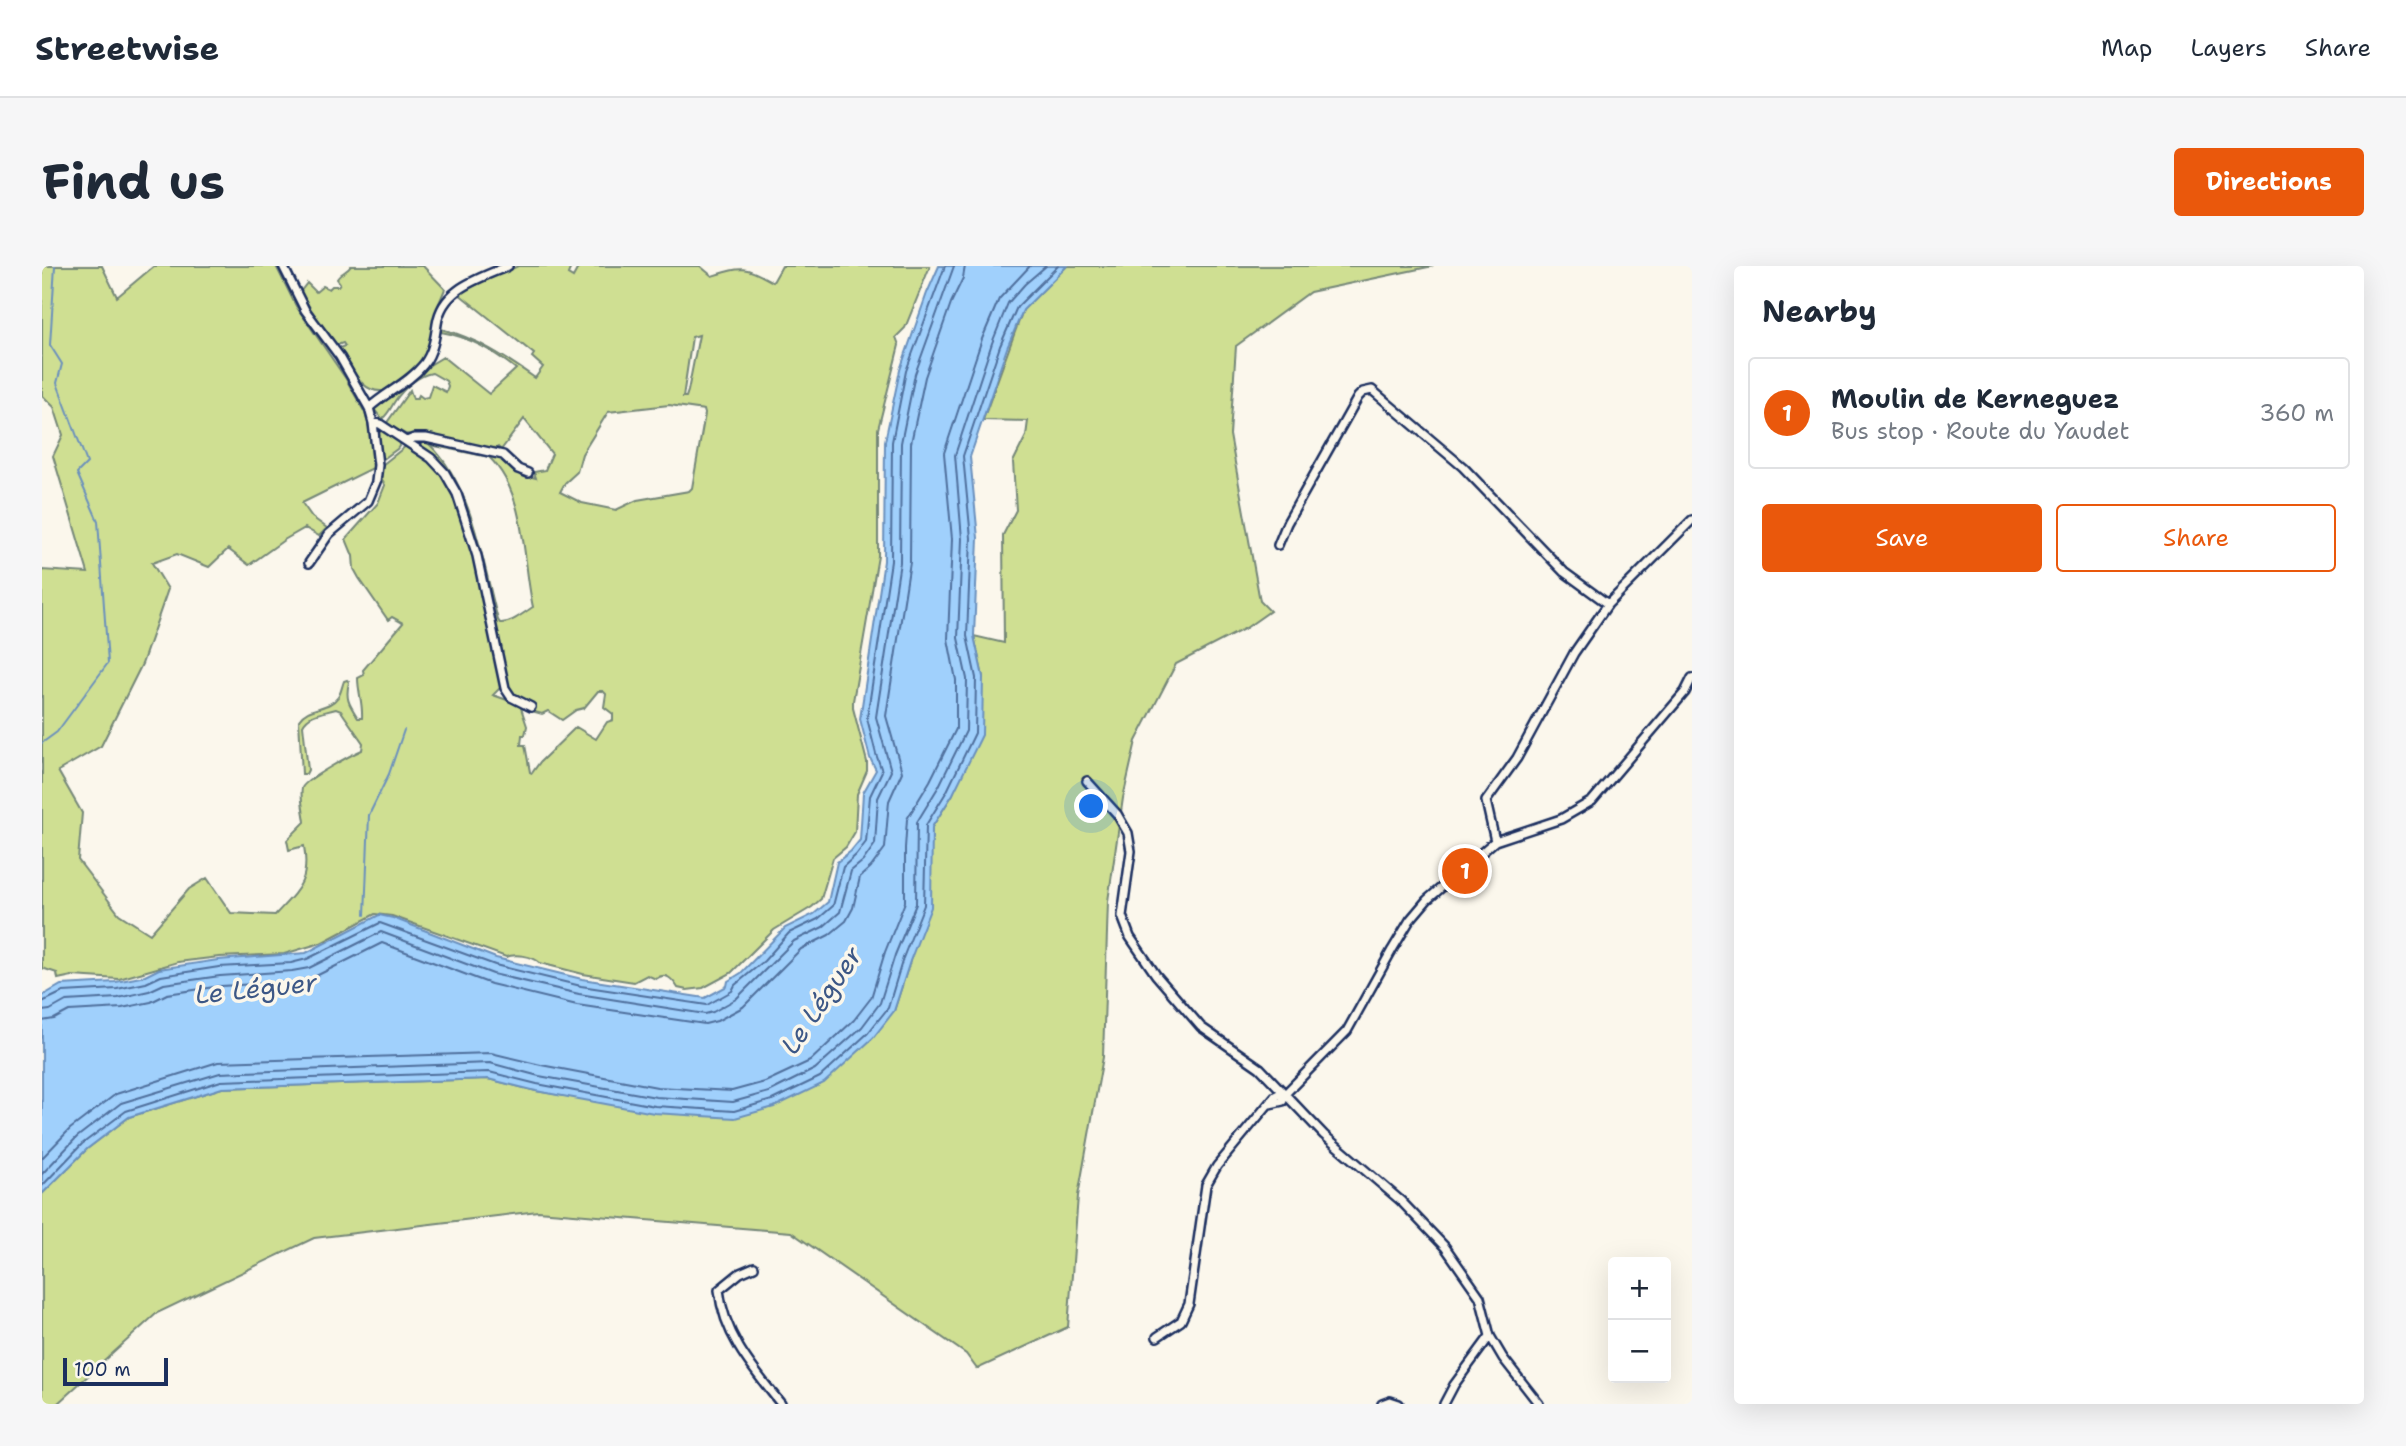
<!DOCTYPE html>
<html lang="en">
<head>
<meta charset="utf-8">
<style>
  body { margin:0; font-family:"Shantell Sans",sans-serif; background:#f6f6f7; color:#1f2937 }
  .controls { position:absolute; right:21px; bottom:21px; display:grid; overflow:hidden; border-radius:7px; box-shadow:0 7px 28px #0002 }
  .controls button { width:63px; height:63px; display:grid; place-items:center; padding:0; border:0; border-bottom:2px solid #e0e1e3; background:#fff; color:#1f2937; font:35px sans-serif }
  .scale { position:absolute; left:21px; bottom:18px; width:105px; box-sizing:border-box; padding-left:7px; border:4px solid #1b2f5e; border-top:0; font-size:19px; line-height:24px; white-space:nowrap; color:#1b2f5e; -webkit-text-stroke:5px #fbf7ec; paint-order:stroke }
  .you { position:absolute; left:1050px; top:541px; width:24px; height:24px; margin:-18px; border:5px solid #fff; border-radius:50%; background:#1a73e8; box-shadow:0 0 0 10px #1a73e833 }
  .badge { display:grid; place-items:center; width:46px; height:46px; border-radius:50%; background:#ea580c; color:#fff; font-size:23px; font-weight:700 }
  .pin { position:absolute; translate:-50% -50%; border:4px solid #fff; box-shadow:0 2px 7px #0006 }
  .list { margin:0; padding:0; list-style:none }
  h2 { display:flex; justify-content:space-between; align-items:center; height:91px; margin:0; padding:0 28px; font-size:30px }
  h2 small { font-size:23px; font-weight:400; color:#747a83 }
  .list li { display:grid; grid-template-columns:46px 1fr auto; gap:21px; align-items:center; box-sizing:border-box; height:112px; margin:0 14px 14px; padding:0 14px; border:2px solid #e0e1e3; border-radius:7px }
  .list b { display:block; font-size:26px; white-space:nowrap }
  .list p { margin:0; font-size:23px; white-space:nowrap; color:#747a83 }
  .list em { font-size:23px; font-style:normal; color:#747a83 }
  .actions { display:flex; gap:14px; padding:21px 28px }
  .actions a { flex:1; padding:16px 0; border:2px solid #ea580c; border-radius:7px; text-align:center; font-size:24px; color:#ea580c }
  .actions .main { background:#ea580c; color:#fff }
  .map { position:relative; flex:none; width:1650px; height:1138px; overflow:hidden; border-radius:7px }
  header { display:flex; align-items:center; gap:42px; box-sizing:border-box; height:98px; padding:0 35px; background:#fff; border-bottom:2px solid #e0e1e3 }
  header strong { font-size:33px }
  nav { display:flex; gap:38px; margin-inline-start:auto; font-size:24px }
  .intro { display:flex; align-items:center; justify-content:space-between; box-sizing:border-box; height:168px; padding:0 42px }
  h1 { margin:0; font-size:49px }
  .button { padding:18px 32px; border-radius:7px; background:#ea580c; color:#fff; font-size:24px; font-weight:700 }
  main { display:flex; gap:42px; padding:0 42px }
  aside { flex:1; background:#fff; border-radius:7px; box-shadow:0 7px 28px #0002 }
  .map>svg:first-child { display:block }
  .green { fill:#cfdf92; stroke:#758778; stroke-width:2; fill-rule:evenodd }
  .water { fill:#a0d0fc; stroke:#6b90bd; stroke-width:2 }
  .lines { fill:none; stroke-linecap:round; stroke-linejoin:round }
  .shore { stroke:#506f9d; stroke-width:2 }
  .stream { stroke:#6b90bd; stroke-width:2 }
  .minor-casing { stroke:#1b2f5e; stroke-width:12 }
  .minor { stroke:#fbf7ec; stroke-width:7 }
  .labels { text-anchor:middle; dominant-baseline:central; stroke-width:7; stroke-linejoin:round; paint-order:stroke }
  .water-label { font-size:26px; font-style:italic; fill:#3c5786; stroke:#fbf7ec }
</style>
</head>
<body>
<header>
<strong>Streetwise</strong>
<nav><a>Map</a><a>Layers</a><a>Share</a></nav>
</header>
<div class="intro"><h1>Find us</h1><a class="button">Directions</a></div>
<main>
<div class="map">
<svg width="1650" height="1138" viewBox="0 0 1650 1138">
  <rect width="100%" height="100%" fill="#fbf7ec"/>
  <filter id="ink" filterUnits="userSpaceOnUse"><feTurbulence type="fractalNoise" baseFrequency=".0143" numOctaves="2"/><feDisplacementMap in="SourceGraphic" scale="14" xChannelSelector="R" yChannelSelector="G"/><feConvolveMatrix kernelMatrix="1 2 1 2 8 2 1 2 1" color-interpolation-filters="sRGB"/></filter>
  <g filter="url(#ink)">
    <!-- green -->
    <path class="green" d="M0,0H60L75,31L112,0H234L254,40L304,113L323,147L328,165L331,202L260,237L270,251L285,262L277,270L263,262L242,274L207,299L186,283L167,301L135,288L110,297L126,323L100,398L59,480L16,505L40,547L36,594L77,648L108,668L147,623L165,612L189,647L233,649C256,624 268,616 262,580L247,584L245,574L263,556C262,546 258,532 260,522C262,514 311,488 320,484L321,477L299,445L294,443C281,447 267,447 261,459L266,504L264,508H260L257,454C266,440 287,444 296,431C299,427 300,420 302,415L305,414L307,416C303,433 307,438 316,452H320C321,437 316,426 316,412L322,409L321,404L361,357L350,351L346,354L317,312L312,303L311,290L304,273L336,237L343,219L337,210L340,199L364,180L379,186L406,214L429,272L460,420L451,429L471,436L463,413L454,360L434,281L407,209L370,175H381L460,192L474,207L494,212L492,206L503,204L510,188L482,153L459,184L456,181L453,183L383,169L363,168L344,158L368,124L371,133H375L377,129L381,132L386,131L390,119L404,126L406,120L404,115L390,107C376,109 361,123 353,135C349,141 347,147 340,153L332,143L357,125L381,103L401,91L447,128L474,103C451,85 428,71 399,66V63C435,72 463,91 493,112L501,101L490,91L492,88L417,28L420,25L476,0H528L529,1L526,8L531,11L537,0H658L670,10C702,0 701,0 731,16L740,0H888L863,62L854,71L857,79L836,163V290L811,435V442L825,496V505L815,528L813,566L804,581L791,592L779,633L770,641L732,664L689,707L661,722L645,724L636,722C631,714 624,705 614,713L605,709L592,716L541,708L498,697C491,690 473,687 464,691L350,650L333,648L279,677L242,688L177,691L136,696L77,713L30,710L16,713L15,707L0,702V304L46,307L11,190L21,169L12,141L0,129ZM657,69L646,125L644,131H641L650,71ZM627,139L662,144L663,148L650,222L647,225L595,234L574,244L540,237L518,226L523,217L535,206L540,188L566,146ZM388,179L447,191C485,228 480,292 491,341C481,347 469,358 458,357L456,354C441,298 430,219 388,179ZM556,425H561L564,428L562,441L571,448V454L565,456L554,473L534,461L498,496L490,507L488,506L483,479H479L480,469H483L485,460L479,442L500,448L506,445L520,454L534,444L542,442Z
      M309,0H381L403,23L397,37L384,89L370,106L341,125C317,127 310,99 298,84L297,82L303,80L301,77L295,79L277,56L258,26L265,17L274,26L281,20L287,23L290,20H296L298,17L295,13C298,7 305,6 309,0Z
      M1025,0H1391L1268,26L1194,80L1188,169L1218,335L1228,345L1204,362L1134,398L1094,475L1081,532L1066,635L1061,791L1036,930L1026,1061L935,1103L924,1088L749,966L496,945L272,972L115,1047L15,1138H0V928L45,883L87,851L180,822L446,813L494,825L547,834L852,745L868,695L889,582L890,561L911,528L941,411L932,370L962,377L961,269L974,244L971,196L984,170L986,155L941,154L981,44Z
      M341,163L360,176L355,183L340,194L336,168Z"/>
    <!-- water -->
    <path class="water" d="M897,0H1025L981,44L965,82L928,191L936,272L932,370L941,411L940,469L911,528L890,561L889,641L868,695L852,745L831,772L782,817L732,841L693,852L612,847L494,825L446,813L180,822L87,851L45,883L0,928V730L19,719L74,716L103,710L117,703L176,694L264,687L337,649L351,652L454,692L540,713L663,732L685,720L686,715L699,707L743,662L772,648L786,636L795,596L809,585L818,574L821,527L834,504L828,492L818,453L842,295L843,175L858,104L885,27Z"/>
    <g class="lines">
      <!-- shore -->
      <path class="shore" d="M0,736L21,726L75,723L104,717L119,710L177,701L249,697L265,693L338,657L453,699L539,720L665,739L690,725L693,719L722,695L747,667L776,653L791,640L801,601L814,589L824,576L828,530L840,505L834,488L825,452L849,295L850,176L864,105L903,0
        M0,745L8,744L24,735L76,732L107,725L122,718L178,710L250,705L267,702L339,666L451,708L537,728L663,748L671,746L694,733L752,675L781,661L798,646L809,605L821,595L833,578L836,532L849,505L834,451L858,296L859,177L873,108L912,0
        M0,755L12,753L27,745L80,742L109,736L125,728L179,720L251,716L270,712L340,677L449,718L535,739L663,758L675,755L701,741L759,683L787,669L804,655L811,642L818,611L829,601L843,582L847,535L860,506L844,450L868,296L869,177L883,111L909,37L921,12L923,0
        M0,892L28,863L74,828L176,796L449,787L499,799L615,821L690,825L723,816L768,795L812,754L829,732L843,686L863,636V582L865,553L888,515L914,463V414L906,373L910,273L902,187L940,73L957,33L988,0
        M0,908L35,871L79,837L178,807L448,797L497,810L614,831L691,836L727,826L773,803L820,761L838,737L853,689L874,638L875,556L897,520L924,465L925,413L916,372L920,273L913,189L950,77L966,37L983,18L1004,0
        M0,920L40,878L84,845L179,815L447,806L495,818L613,840L692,845L730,834L778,811L826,767L846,742L861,692L882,639L884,559L905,525L933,467L934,412L925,370L929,272L921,190L958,80L975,41L1016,0"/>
      <!-- stream -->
      <path class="stream" d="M0,477L15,466L66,397L56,255L35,207L45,197L15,117L20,98L8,79L13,0
        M323,649L327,549L347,508L362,464"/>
      <defs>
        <path id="minor" d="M241,0L263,44L298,91L327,142L331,157L336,199L334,216L326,235L287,268L267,297
          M327,142C344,126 367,117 382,98C391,86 393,72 395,58C400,22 437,13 466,0
          M331,157L338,158L389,192L403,207L415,228L435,290L463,422L469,431L489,441
          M365,175L372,172H384L461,189L476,203L486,207
          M1236,279L1245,257L1316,131L1321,126L1330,124L1421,201L1522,306L1566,338
          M1045,515L1075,548L1086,567L1089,585L1080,650L1088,671L1114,709L1159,761L1218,802L1282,869L1359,935L1403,981L1438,1031L1448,1070L1461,1092L1497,1138
          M1453,575L1444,535L1475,492L1532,387L1566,338L1650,254
          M1228,838L1241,835L1242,829L1305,765L1350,684L1368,654L1385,634L1453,575L1519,553L1550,535L1643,426L1650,412
          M712,1001L698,1007L677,1024C682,1070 711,1103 739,1138
          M1115,1071L1139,1055L1147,1038L1164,919L1175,900L1233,830L1237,828L1242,829
          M1340,1138L1348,1135L1357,1138
          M1402,1138L1412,1119L1448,1070"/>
      </defs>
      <!-- minor casing -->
      <use href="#minor" class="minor-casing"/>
      <!-- minor -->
      <use href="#minor" class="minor"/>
    </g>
  </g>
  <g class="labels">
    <!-- water labels -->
    <g class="water-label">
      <text transform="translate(214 722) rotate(-6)">Le Léguer</text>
      <text transform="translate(779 734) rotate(-56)">Le Léguer</text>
    </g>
  </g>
</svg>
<div class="controls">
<button>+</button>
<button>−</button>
</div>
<div class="scale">100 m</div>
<div class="you"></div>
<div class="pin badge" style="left:1423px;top:605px">1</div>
</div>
<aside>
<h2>Nearby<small></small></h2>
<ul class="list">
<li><span class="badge">1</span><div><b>Moulin de Kerneguez</b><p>Bus stop · Route du Yaudet</p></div><em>360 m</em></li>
</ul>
<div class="actions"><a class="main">Save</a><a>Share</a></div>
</aside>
</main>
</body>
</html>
